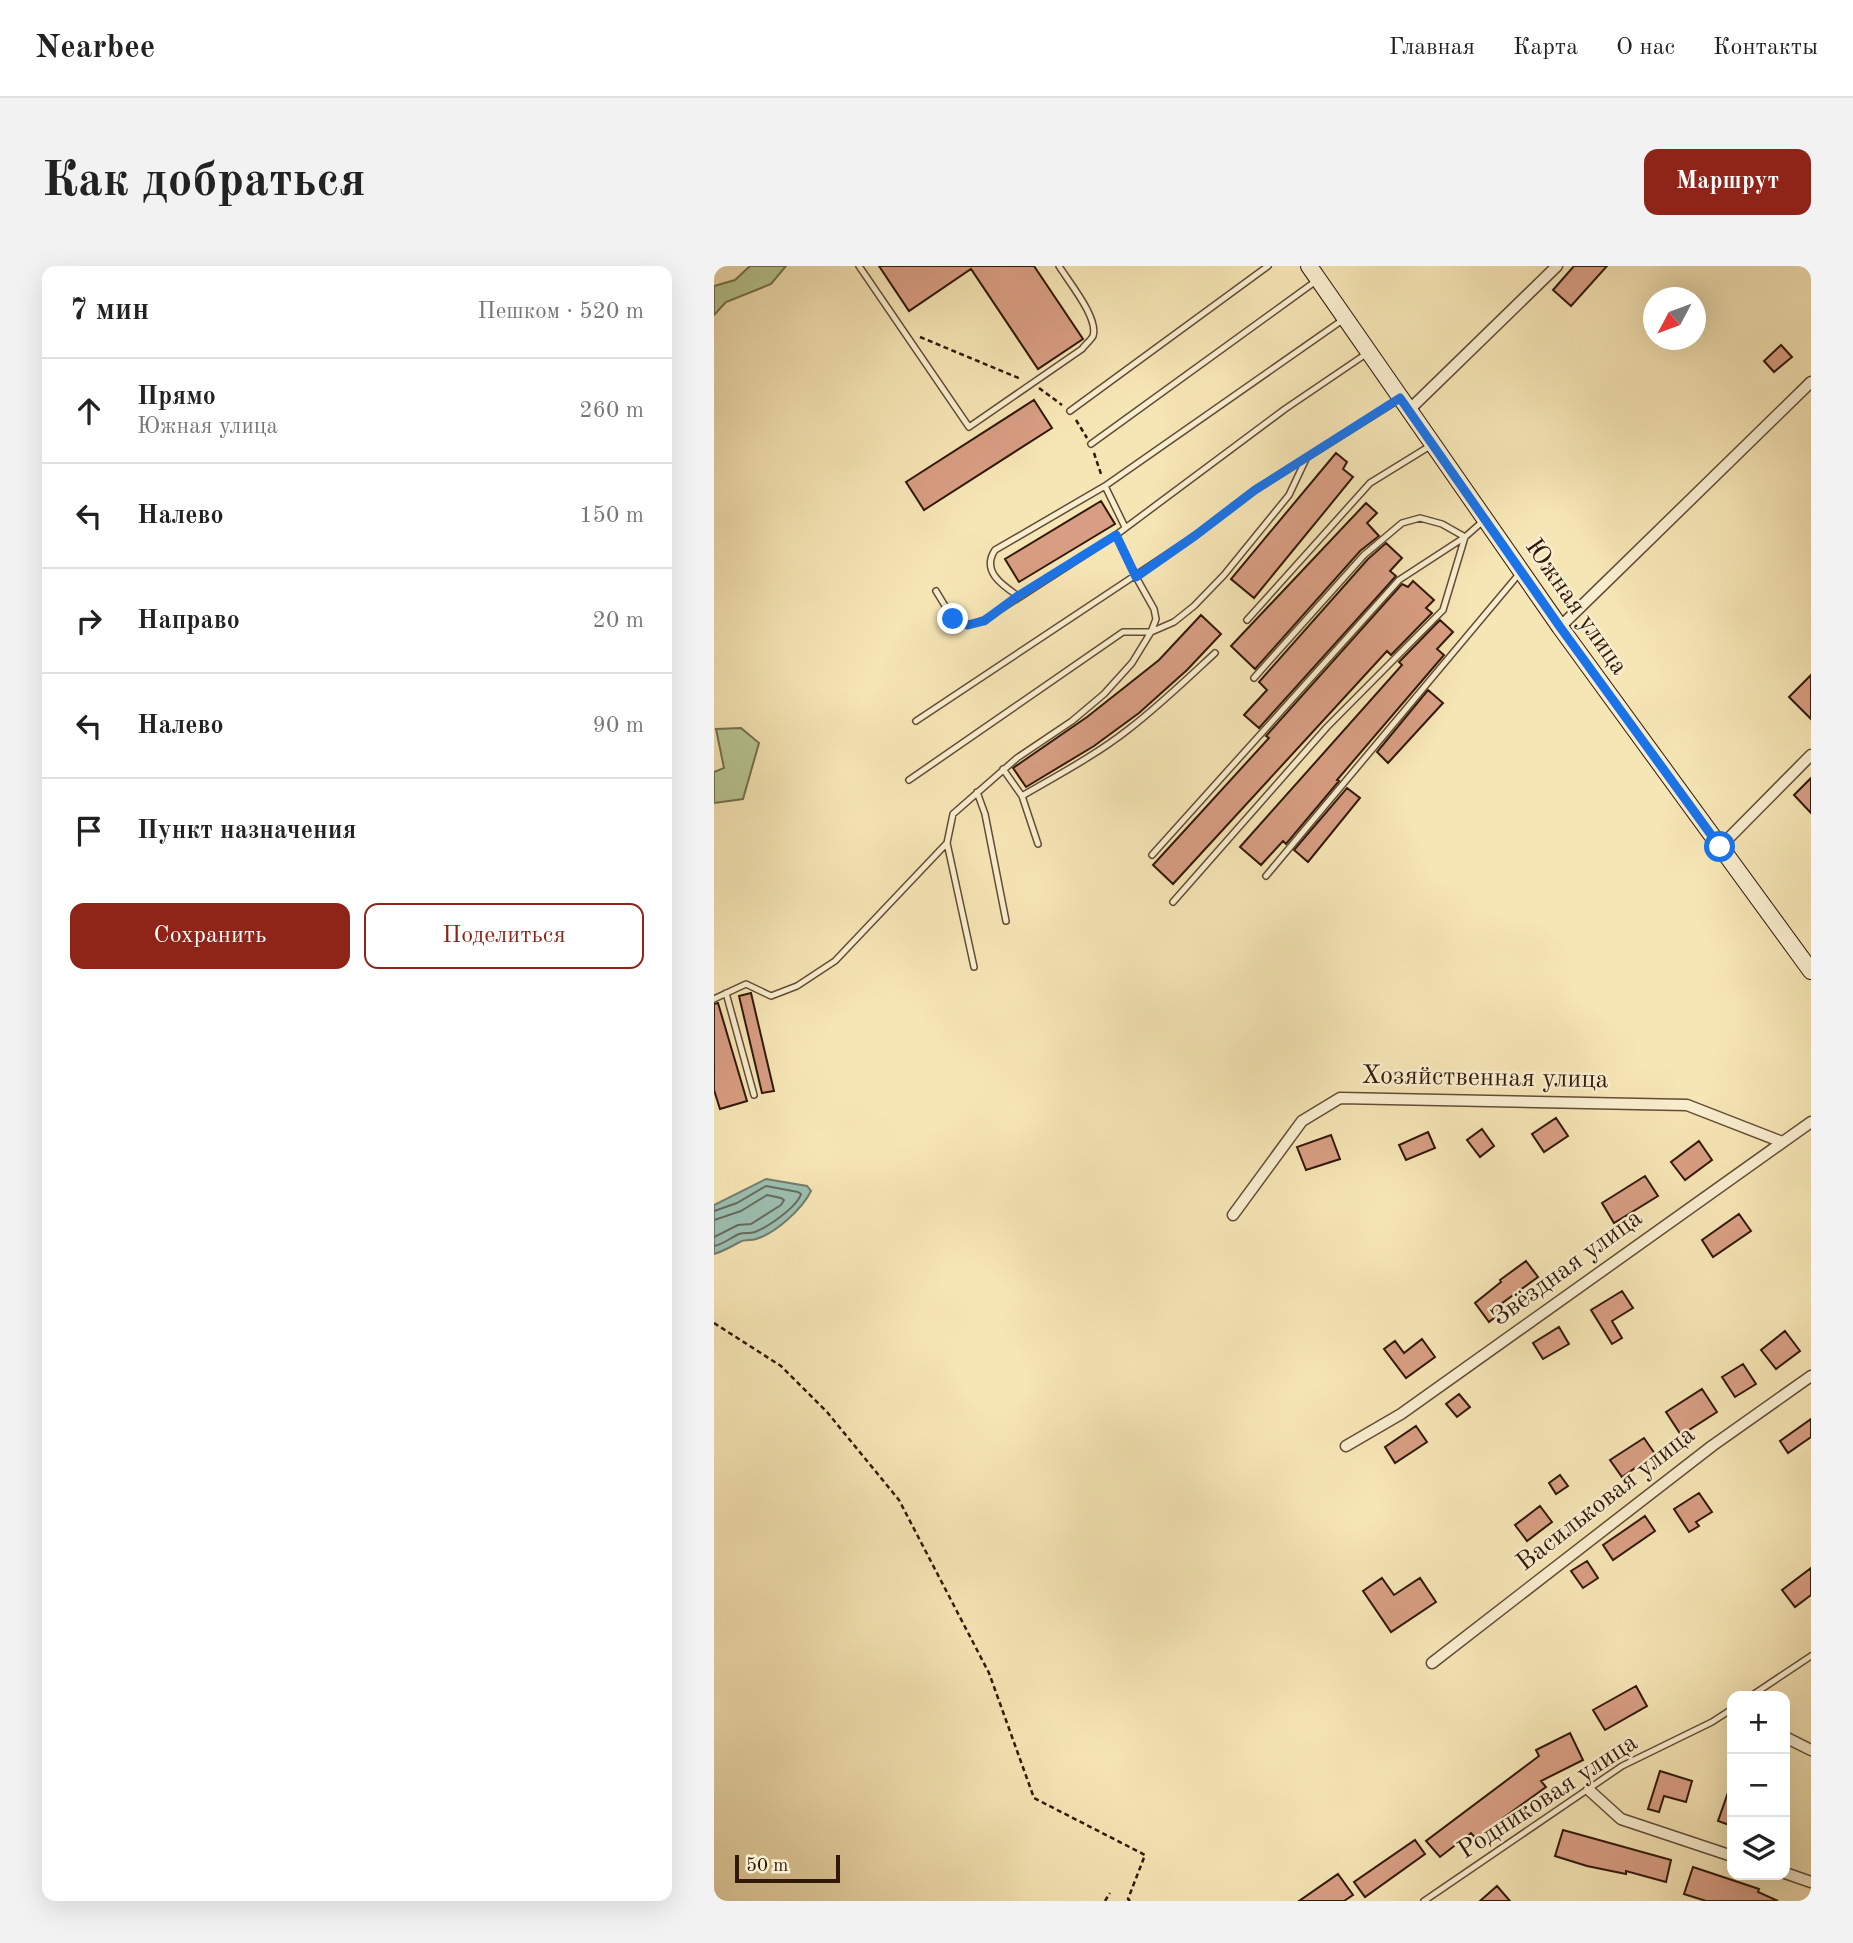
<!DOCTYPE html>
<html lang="ru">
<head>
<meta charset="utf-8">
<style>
  body { margin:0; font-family:"Old Standard TT",serif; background:#f2f2f2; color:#222 }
  .controls { position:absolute; right:21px; bottom:21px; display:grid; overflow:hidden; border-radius:14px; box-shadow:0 7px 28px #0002 }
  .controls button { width:63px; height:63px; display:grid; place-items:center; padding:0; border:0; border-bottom:2px solid #e0e0e0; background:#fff; color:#222; font:35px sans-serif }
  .compass { position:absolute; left:929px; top:21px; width:63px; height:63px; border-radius:50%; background:#fff; box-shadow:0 7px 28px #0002; rotate:229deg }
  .scale { position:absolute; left:21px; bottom:18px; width:105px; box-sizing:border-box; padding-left:7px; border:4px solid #31190a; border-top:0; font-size:19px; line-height:24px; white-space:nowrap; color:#31190a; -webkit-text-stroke:5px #f9eecf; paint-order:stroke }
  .stop { position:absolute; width:21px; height:21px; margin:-16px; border:5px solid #1a73e8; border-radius:50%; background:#fff }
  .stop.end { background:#1a73e8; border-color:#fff; box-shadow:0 2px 7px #0008 }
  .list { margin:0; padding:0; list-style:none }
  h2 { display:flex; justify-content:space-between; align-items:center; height:91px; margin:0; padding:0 28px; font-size:30px }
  h2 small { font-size:23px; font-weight:400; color:#767676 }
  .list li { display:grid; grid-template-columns:46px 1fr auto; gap:21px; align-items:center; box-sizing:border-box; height:105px; padding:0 28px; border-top:2px solid #e0e0e0 }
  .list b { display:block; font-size:26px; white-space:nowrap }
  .list p { margin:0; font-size:23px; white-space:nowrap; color:#767676 }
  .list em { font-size:23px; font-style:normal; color:#767676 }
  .actions { display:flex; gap:14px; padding:21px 28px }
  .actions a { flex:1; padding:16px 0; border:2px solid #8f2418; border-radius:14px; text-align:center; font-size:24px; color:#8f2418 }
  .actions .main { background:#8f2418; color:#fff }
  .icon { flex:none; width:38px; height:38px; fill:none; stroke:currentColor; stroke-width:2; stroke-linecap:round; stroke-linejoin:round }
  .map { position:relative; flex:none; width:1097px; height:1635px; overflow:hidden; border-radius:14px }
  header { display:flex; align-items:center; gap:42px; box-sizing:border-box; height:98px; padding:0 35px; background:#fff; border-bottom:2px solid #e0e0e0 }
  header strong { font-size:33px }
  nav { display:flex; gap:38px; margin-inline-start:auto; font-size:24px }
  .intro { display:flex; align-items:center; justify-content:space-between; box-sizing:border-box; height:168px; padding:0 42px }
  h1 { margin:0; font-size:49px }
  .button { padding:18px 32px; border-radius:14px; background:#8f2418; color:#fff; font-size:24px; font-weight:700 }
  main { display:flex; gap:42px; padding:0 42px }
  aside { flex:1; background:#fff; border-radius:14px; box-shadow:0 7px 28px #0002 }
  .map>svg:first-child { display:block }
  .green { fill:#b7c691; stroke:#74704e; stroke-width:2 }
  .water { fill:#9dbfb1; stroke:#727d6e; stroke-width:2 }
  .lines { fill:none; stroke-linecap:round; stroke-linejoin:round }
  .shore { stroke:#676c5e; stroke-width:2 }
  .building { fill:#d89e83; stroke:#31190a; stroke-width:2 }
  .lane-casing { stroke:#624c35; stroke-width:8 }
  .street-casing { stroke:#624c35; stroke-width:13 }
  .secondary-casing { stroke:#31190a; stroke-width:18 }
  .path { stroke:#31190a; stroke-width:2.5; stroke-dasharray:5 3.5; stroke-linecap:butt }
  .lane { stroke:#f9eecf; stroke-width:5 }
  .street { stroke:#f9eecf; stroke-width:10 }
  .secondary { stroke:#f9eecf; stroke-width:16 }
  .route { stroke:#1a73e8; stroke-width:9 }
  .labels { text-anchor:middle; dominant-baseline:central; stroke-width:5; stroke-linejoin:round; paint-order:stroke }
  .street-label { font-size:26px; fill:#31190a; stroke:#f9eecf }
</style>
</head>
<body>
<header>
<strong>Nearbee</strong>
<nav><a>Главная</a><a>Карта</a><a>О нас</a><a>Контакты</a></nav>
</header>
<div class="intro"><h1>Как добраться</h1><a class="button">Маршрут</a></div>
<main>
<aside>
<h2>7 мин<small>Пешком · 520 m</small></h2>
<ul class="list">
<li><svg class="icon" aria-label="ahead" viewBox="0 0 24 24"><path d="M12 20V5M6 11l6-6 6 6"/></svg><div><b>Прямо</b><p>Южная улица</p></div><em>260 m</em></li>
<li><svg class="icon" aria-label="left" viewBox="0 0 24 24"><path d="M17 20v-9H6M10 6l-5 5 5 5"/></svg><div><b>Налево</b></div><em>150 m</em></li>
<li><svg class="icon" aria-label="right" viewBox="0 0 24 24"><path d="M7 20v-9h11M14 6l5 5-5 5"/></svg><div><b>Направо</b></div><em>20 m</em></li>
<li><svg class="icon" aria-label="left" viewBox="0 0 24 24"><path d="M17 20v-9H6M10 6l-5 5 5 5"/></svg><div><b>Налево</b></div><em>90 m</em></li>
<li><svg class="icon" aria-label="arrive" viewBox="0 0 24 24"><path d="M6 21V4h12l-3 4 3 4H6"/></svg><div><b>Пункт назначения</b></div></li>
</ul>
<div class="actions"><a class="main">Сохранить</a><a>Поделиться</a></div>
</aside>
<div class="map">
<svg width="1097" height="1635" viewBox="0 0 1097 1635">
  <rect width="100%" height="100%" fill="#f6e5b5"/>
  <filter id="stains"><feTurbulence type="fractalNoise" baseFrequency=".00286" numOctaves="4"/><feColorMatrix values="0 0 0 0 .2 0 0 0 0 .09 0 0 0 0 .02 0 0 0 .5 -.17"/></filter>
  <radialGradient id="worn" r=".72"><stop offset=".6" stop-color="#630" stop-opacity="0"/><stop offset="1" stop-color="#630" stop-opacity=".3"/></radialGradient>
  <!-- green -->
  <path class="green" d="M36,0H72L57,18L12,36L0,49V20L21,14Z
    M27,462L45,477L29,533L0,537V506L10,502L2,463Z"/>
  <!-- water -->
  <path class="water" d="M52,913L93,920L97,925C88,943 62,967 42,973C37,975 31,973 26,976C16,981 10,985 0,988V939Z"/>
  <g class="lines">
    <!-- shore -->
    <path class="shore" d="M0,945L23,937L52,920L84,926L87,928C83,941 54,961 41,966C36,968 30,966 25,968C16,972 10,978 0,980
      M0,954L27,945L53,929L67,932L70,934L67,939L37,958L24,959L0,971"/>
  </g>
  <!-- building -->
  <path class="building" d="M165,0H320L369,73L324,103L257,3L195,45Z
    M860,0H893L857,40L839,24Z
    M1067,79L1078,91L1060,106L1050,95Z
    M320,134L338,162L210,244L192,216Z
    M622,187L633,196L629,203L639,211L540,332L517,313Z
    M387,235L401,258L305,316L291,293Z
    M652,237L663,247L653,257L665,270L646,285L541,403L517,380Z
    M672,277L688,292L676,305L682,310L545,462L530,449L553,424L545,416L654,293Z
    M699,315L720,334L712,342L718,347L677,389L673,385L459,618L439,599L555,472L552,470L688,318L694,321Z
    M487,349L507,368L473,404L425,447L380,480L312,521L299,502L373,451L445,394Z
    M726,354L739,366L723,383L730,389L623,514L625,515L572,578L569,575L547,599L526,581L688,399L685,396Z
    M1097,409V453L1075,431Z
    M714,424L729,437L674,497L663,486Z
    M1097,512V547L1080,529Z
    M633,522L646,532L594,596L580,584Z
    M37,727L60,825L48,827L25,730Z
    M4,737L33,835L6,843L0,824V738Z
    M842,852L854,870L830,886L818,868Z
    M768,863L780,880L766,891L753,874Z
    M714,866L721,882L692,894L685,879Z
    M617,869L626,893L592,904L583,881Z
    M985,875L998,894L971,914L957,896Z
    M931,910L944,930L900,957L888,937Z
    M1025,948L1037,965L999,991L988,974Z
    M812,995L824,1011L787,1038L791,1043L775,1056L761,1037L787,1016L786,1014Z
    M908,1025L919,1042L898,1055L908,1072L898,1078L877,1044Z
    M845,1061L855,1078L829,1093L819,1077Z
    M1071,1065L1086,1085L1062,1103L1047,1084Z
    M708,1073L721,1091L692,1112L670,1083L681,1075L690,1087Z
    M1029,1098L1042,1118L1021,1131L1008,1111Z
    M988,1123L1003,1146L967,1169L952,1146Z
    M745,1128L756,1141L743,1151L732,1138Z
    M1097,1153V1171L1074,1187L1066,1175Z
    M702,1160L713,1176L681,1197L671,1181Z
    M930,1172L941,1188L908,1211L896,1194Z
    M846,1209L854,1220L842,1228L835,1217Z
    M985,1227L998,1246L982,1256L985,1260L975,1266L960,1243Z
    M826,1240L838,1256L813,1275L801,1259Z
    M931,1250L941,1265L899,1294L889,1279Z
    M873,1295L884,1312L869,1322L857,1305Z
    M1097,1302V1329L1081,1341L1068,1324Z
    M668,1312L680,1329L706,1312L722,1336L677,1366L649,1325Z
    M922,1420L933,1440L891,1464L879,1444Z
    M856,1467L869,1494L827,1515L832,1521L789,1552L791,1554L764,1575L757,1567L726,1591L712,1575L825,1490L822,1484Z
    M946,1505L978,1515L972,1536L950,1530L945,1546L934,1543Z
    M1017,1518H1018V1560L1004,1555Z
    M849,1564L957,1594L952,1616L912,1605V1608L873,1600L841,1590Z
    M701,1574L711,1588L651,1631L640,1616Z
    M979,1601L1045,1623L1044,1626L1064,1635H992L970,1628Z
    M624,1608L639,1629L630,1635H585Z
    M783,1620L796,1635H766Z"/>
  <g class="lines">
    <defs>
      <path id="lane" d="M145,0L255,161L368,83C371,79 377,74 379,70C385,52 354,15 345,0
        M356,145L554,0
        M377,178L602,15
        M411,261L391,220L630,53
        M222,325L239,353L254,359L270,354L402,269L571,143L652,88
        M304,330C288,319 267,305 281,284L391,220
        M533,354L656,217L716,180
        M202,455L482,269L541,224L684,134
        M289,503L308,530L324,578
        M195,514L409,366H437L460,356L480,340L510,309L575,229L592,193
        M263,526L271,548L292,655
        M308,530C344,509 382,489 415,463C445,440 473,413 501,387
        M233,577L260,701
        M438,589L685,314L751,271L768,256
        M552,610L805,308
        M459,636L613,461L729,344L751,271L728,258L706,252L688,257L650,289L540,412
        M12,727L40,829
        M0,733L32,718L57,730L83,720L121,695L233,577L239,548L303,492L358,455L390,428L418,397L437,366L442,353L440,343L422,311L402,269
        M1037,1430L1097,1390
        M710,1635L908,1500L998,1456L1018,1443"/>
      <path id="street" d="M695,144L843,0
        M846,361L1097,116
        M1006,581L1097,489
        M519,949L588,855L626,832L973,839L1068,876
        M632,1180L687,1148L1097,856
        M718,1397L998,1180L1097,1110
        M1071,1471L1097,1484
        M875,1524L907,1553L1018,1590
        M1071,1607L1097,1616"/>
      <path id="secondary" d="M595,0L846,361L1097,705"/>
    </defs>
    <!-- lane casing -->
    <use href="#lane" class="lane-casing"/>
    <!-- street casing -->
    <use href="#street" class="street-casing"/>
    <!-- secondary casing -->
    <use href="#secondary" class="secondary-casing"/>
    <!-- path -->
    <path class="path" d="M206,71L307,113
      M325,122L348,139
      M362,154L373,172
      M380,187L388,211
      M0,1057L67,1100L113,1146L185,1234L275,1407L320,1532L431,1589L414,1633L416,1635
      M391,1635L396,1627"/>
    <!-- lane -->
    <use href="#lane" class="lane"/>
    <!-- street -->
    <use href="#street" class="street"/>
    <!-- secondary -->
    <use href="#secondary" class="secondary"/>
  </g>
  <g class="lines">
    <!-- route -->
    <path class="route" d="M239,353L254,359L270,355L304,330L402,269L422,311L482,269L541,224L686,132L846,361L1006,581"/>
  </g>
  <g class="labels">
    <!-- street labels -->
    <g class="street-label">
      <text transform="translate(862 341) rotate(55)">Южная улица</text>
      <text transform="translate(771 812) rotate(1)">Хозяйственная улица</text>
      <text transform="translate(853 1002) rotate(-36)">Звёздная улица</text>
      <text transform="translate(892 1233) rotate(-38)">Васильковая улица</text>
      <text transform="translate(834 1531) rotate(-33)">Родниковая улица</text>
    </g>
  </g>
  <rect width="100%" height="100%" filter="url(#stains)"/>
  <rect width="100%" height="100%" fill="url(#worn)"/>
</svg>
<div class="controls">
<button>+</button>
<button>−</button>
<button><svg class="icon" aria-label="layers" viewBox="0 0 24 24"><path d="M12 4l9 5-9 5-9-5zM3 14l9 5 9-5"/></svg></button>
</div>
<svg class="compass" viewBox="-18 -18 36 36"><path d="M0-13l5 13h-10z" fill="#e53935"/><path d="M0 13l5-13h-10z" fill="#767676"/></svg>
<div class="scale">50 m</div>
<div class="stop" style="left:1006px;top:581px"></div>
<div class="stop end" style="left:239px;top:353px"></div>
</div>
</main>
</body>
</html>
